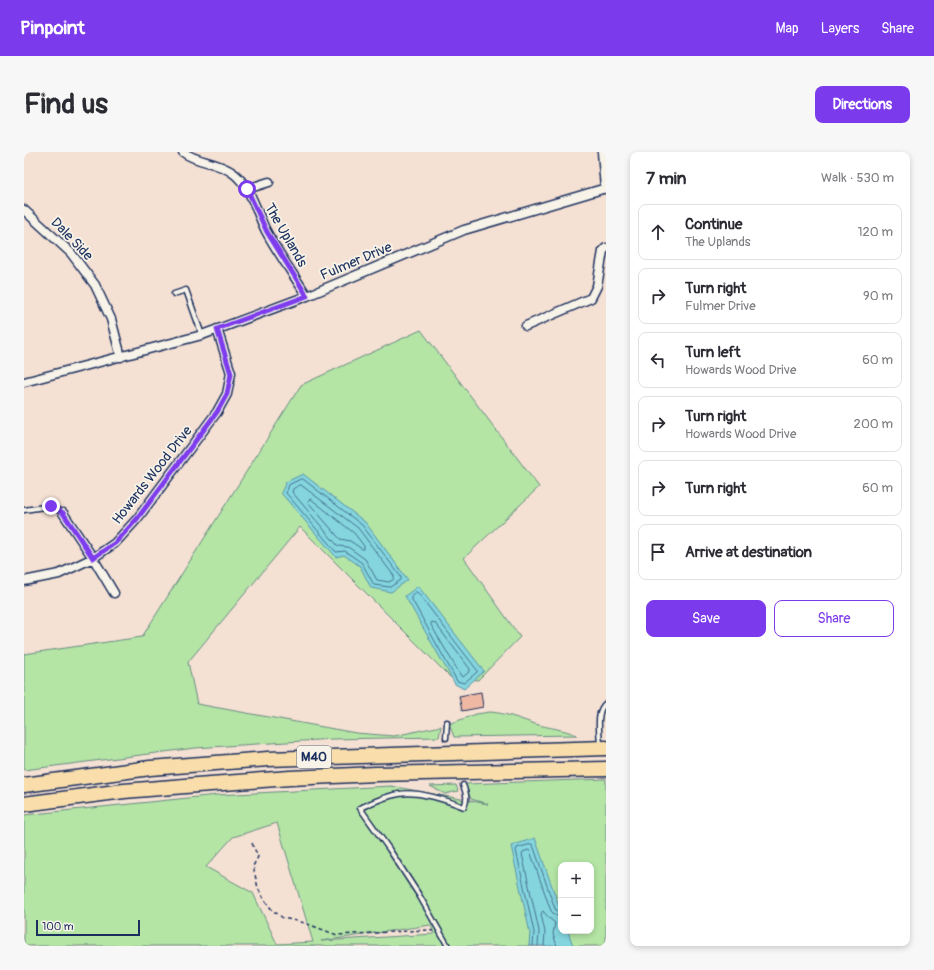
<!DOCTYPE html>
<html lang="en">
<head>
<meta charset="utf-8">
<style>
  body { margin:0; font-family:Pangolin,sans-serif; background:#f7f7f7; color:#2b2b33 }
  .controls { position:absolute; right:12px; bottom:12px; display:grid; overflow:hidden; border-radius:8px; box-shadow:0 2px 6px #0003 }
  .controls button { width:36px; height:36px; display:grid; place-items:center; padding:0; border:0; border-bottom:1px solid #e1e1e2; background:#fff; color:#2b2b33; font:20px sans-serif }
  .scale { position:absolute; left:12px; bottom:10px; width:104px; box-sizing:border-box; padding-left:4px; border:2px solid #1b2f5e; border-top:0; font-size:11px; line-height:14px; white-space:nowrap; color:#1b2f5e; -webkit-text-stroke:3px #f7f3e8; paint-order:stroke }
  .stop { position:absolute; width:12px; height:12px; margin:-9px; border:3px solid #7c3aed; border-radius:50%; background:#fff }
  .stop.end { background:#7c3aed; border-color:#fff; box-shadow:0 1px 4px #0008 }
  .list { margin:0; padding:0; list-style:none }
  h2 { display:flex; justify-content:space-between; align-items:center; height:52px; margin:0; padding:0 16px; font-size:17px }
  h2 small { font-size:13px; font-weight:400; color:#7c7c81 }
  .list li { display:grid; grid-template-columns:26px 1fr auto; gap:12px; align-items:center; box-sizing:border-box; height:56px; margin:0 8px 8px; padding:0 8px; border:1px solid #e1e1e2; border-radius:8px }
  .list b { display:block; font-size:15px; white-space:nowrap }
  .list p { margin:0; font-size:13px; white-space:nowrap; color:#7c7c81 }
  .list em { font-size:13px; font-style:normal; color:#7c7c81 }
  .actions { display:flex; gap:8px; padding:12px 16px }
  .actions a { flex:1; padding:9px 0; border:1px solid #7c3aed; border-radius:8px; text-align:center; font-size:14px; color:#7c3aed }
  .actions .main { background:#7c3aed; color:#fff }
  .icon { flex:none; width:22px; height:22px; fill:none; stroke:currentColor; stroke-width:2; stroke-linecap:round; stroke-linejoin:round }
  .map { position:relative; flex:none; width:582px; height:794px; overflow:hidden; border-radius:8px }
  header { display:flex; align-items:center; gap:24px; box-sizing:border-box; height:56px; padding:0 20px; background:#7c3aed; color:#fff }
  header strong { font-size:19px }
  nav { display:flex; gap:22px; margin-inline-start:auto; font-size:14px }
  .intro { display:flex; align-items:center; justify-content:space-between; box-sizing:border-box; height:96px; padding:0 24px }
  h1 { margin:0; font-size:28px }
  .button { padding:10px 18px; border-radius:8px; background:#7c3aed; color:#fff; font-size:14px; font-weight:700 }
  main { display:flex; gap:24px; padding:0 24px }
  aside { flex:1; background:#fff; border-radius:8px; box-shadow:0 2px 6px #0003 }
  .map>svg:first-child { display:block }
  .green { fill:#b4e5a5; stroke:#688a82; fill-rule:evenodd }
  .water { fill:#84d5de; stroke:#5a93ab }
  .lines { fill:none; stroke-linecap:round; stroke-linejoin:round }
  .shore { stroke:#457191; stroke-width:1 }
  .building { fill:#efb8a3; stroke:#1b2f5e }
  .service-casing { stroke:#1b2f5e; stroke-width:7 }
  .minor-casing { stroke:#1b2f5e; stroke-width:11 }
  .tertiary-casing { stroke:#1b2f5e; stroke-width:13 }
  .motorway-casing { stroke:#1b2f5e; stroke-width:17 }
  .path { stroke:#1b2f5e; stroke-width:1.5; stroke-dasharray:4 3; stroke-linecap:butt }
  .service { stroke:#f7f3e8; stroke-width:4 }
  .minor { stroke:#f7f3e8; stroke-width:8 }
  .tertiary { stroke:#f7f3e8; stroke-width:10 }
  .motorway { stroke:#f9deab; stroke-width:14 }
  .route { stroke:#7c3aed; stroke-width:5 }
  .labels { text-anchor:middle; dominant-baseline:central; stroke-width:3.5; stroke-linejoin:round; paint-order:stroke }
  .shield { fill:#f7f3e8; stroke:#5d6a87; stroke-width:1 }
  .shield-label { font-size:13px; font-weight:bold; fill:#1b2f5e }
  .street-label { font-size:14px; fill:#1b2f5e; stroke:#f7f3e8 }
</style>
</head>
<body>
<header>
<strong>Pinpoint</strong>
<nav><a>Map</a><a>Layers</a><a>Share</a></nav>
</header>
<div class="intro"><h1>Find us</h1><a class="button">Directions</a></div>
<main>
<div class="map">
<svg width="582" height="794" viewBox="0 0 582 794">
  <rect width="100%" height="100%" fill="#f5e1d3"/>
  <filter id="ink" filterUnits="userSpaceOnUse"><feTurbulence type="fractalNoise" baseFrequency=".025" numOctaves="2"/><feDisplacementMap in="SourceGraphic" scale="8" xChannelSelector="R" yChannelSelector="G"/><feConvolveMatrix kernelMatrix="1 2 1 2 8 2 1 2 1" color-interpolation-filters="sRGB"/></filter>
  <g filter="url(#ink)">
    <!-- green -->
    <path class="green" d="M397,178L515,335L440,406L496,485L454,528L426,525L276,375L164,510L173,552L332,581L370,584L417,574L415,585L309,587L171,596L0,618V502L118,485L277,233Z
      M466,560C482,561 496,567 511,572C525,576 539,577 553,583L430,585L425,572L452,562Z
      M582,627V794H0V663L193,643L367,634L464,652L447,647L441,632ZM253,671L289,790L253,792L229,741L182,715L209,685ZM537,713H567V779H537ZM407,773L410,782L297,789Z
      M432,633L434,639L421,642L406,634Z"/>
    <!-- water -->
    <path class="water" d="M279,322L341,370L384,428L367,440L347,436L336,414L320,403L312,405L257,341L262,330Z
      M394,434L460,519L440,537L431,532L381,444Z
      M511,686L537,760V779H544L549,794H505L506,781L487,694Z"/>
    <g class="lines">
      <!-- shore -->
      <path class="shore" d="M277,327H279L338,373L377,425V428L366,435L350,433L338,411L321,399L312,400L262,341L265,333Z
        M277,333L334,376L370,424V427L365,430L353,428L341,407L324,395L314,394L268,340L269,337Z
        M287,347L330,381L340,394V397H338L326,389L316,387L284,350L285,348Z
        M392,440L394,441L453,518V520L440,531L433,529L387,446V444Z
        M408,470L411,471L446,517V519L439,525L437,524L407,473Z
        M509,794L510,780L492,698L493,696L507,692L509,693L531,757L534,759L537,760
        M514,794L515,779L498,702L499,700L504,698L506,699L527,759L531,763L537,765
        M520,794L521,780L517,762L519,759L525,766L531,771L529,782L533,794"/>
    </g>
    <!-- building -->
    <path class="building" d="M457,540L459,555L438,559L435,544Z"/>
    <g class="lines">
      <defs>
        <path id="service" d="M150,142L162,138L178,183
          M0,358L27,354L39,361
          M422,586L423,570
          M576,595C576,582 571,559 582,551
          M424,794L395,743L365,697L336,656C349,650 361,644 375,642C394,639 422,648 440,655C444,647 442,641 439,633"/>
        <path id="minor" d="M159,0C173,11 193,9 209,21C226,33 233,61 242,79C254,101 269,122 283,144
          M223,37L245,30
          M0,58L47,101L71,133L87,167L97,205
          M502,174L567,146L573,134L579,99L582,96
          M0,230L178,183L283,144L440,78L582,36
          M39,361L69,406L90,441
          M0,429L35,422L69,406L91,391L113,367L193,260L203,242L207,221L193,177"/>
        <path id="tertiary" d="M579,0L582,36"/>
        <path id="motorway" d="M0,633L126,616L244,607L582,596
          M0,652L100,639L173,633L266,626L352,622L582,617"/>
      </defs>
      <!-- service casing -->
      <use href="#service" class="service-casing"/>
      <!-- minor casing -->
      <use href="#minor" class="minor-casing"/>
      <!-- tertiary casing -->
      <use href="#tertiary" class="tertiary-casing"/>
      <!-- motorway casing -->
      <use href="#motorway" class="motorway-casing"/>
      <!-- path -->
      <path class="path" d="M228,691L234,705L229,714L234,736L238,744L248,758L259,766L281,771L313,783L403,778L409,779"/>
      <!-- service -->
      <use href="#service" class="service"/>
      <!-- minor -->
      <use href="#minor" class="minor"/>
      <!-- tertiary -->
      <use href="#tertiary" class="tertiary"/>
      <!-- motorway -->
      <use href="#motorway" class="motorway"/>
    </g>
  </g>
  <g class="lines" filter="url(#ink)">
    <!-- route -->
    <path class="route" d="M27,354L39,361L69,406L91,391L113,367L193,260L203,242L207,222L193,177L283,144L243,80L223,37"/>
  </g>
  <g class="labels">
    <!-- shield labels -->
    <rect class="shield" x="273" y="594" width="34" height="22" rx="3"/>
    <g class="shield-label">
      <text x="290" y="605">M40</text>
    </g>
    <!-- street labels -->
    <g class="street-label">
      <text transform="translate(262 83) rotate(60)">The Uplands</text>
      <text transform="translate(48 87) rotate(46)">Dale Side</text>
      <text transform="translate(332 109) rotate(-23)">Fulmer Drive</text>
      <text transform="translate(128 323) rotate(-52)">Howards Wood Drive</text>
    </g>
  </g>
</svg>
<div class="controls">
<button>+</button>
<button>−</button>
</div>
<div class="scale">100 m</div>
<div class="stop" style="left:223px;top:37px"></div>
<div class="stop end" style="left:27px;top:354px"></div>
</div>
<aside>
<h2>7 min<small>Walk · 530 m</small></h2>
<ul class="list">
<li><svg class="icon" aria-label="ahead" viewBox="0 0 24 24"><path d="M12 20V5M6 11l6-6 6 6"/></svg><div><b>Continue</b><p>The Uplands</p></div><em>120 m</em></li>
<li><svg class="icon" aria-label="right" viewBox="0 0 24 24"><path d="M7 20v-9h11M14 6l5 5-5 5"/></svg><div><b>Turn right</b><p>Fulmer Drive</p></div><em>90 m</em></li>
<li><svg class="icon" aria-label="left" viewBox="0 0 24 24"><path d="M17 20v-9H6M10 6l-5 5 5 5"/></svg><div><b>Turn left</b><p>Howards Wood Drive</p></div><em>60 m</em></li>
<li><svg class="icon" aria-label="right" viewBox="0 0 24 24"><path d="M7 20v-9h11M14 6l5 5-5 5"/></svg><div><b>Turn right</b><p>Howards Wood Drive</p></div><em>200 m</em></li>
<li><svg class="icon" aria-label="right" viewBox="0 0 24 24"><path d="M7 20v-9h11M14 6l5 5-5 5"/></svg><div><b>Turn right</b></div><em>60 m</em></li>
<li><svg class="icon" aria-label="arrive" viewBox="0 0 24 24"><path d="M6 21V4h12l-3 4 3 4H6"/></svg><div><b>Arrive at destination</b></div></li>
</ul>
<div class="actions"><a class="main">Save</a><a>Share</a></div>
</aside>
</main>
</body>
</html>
